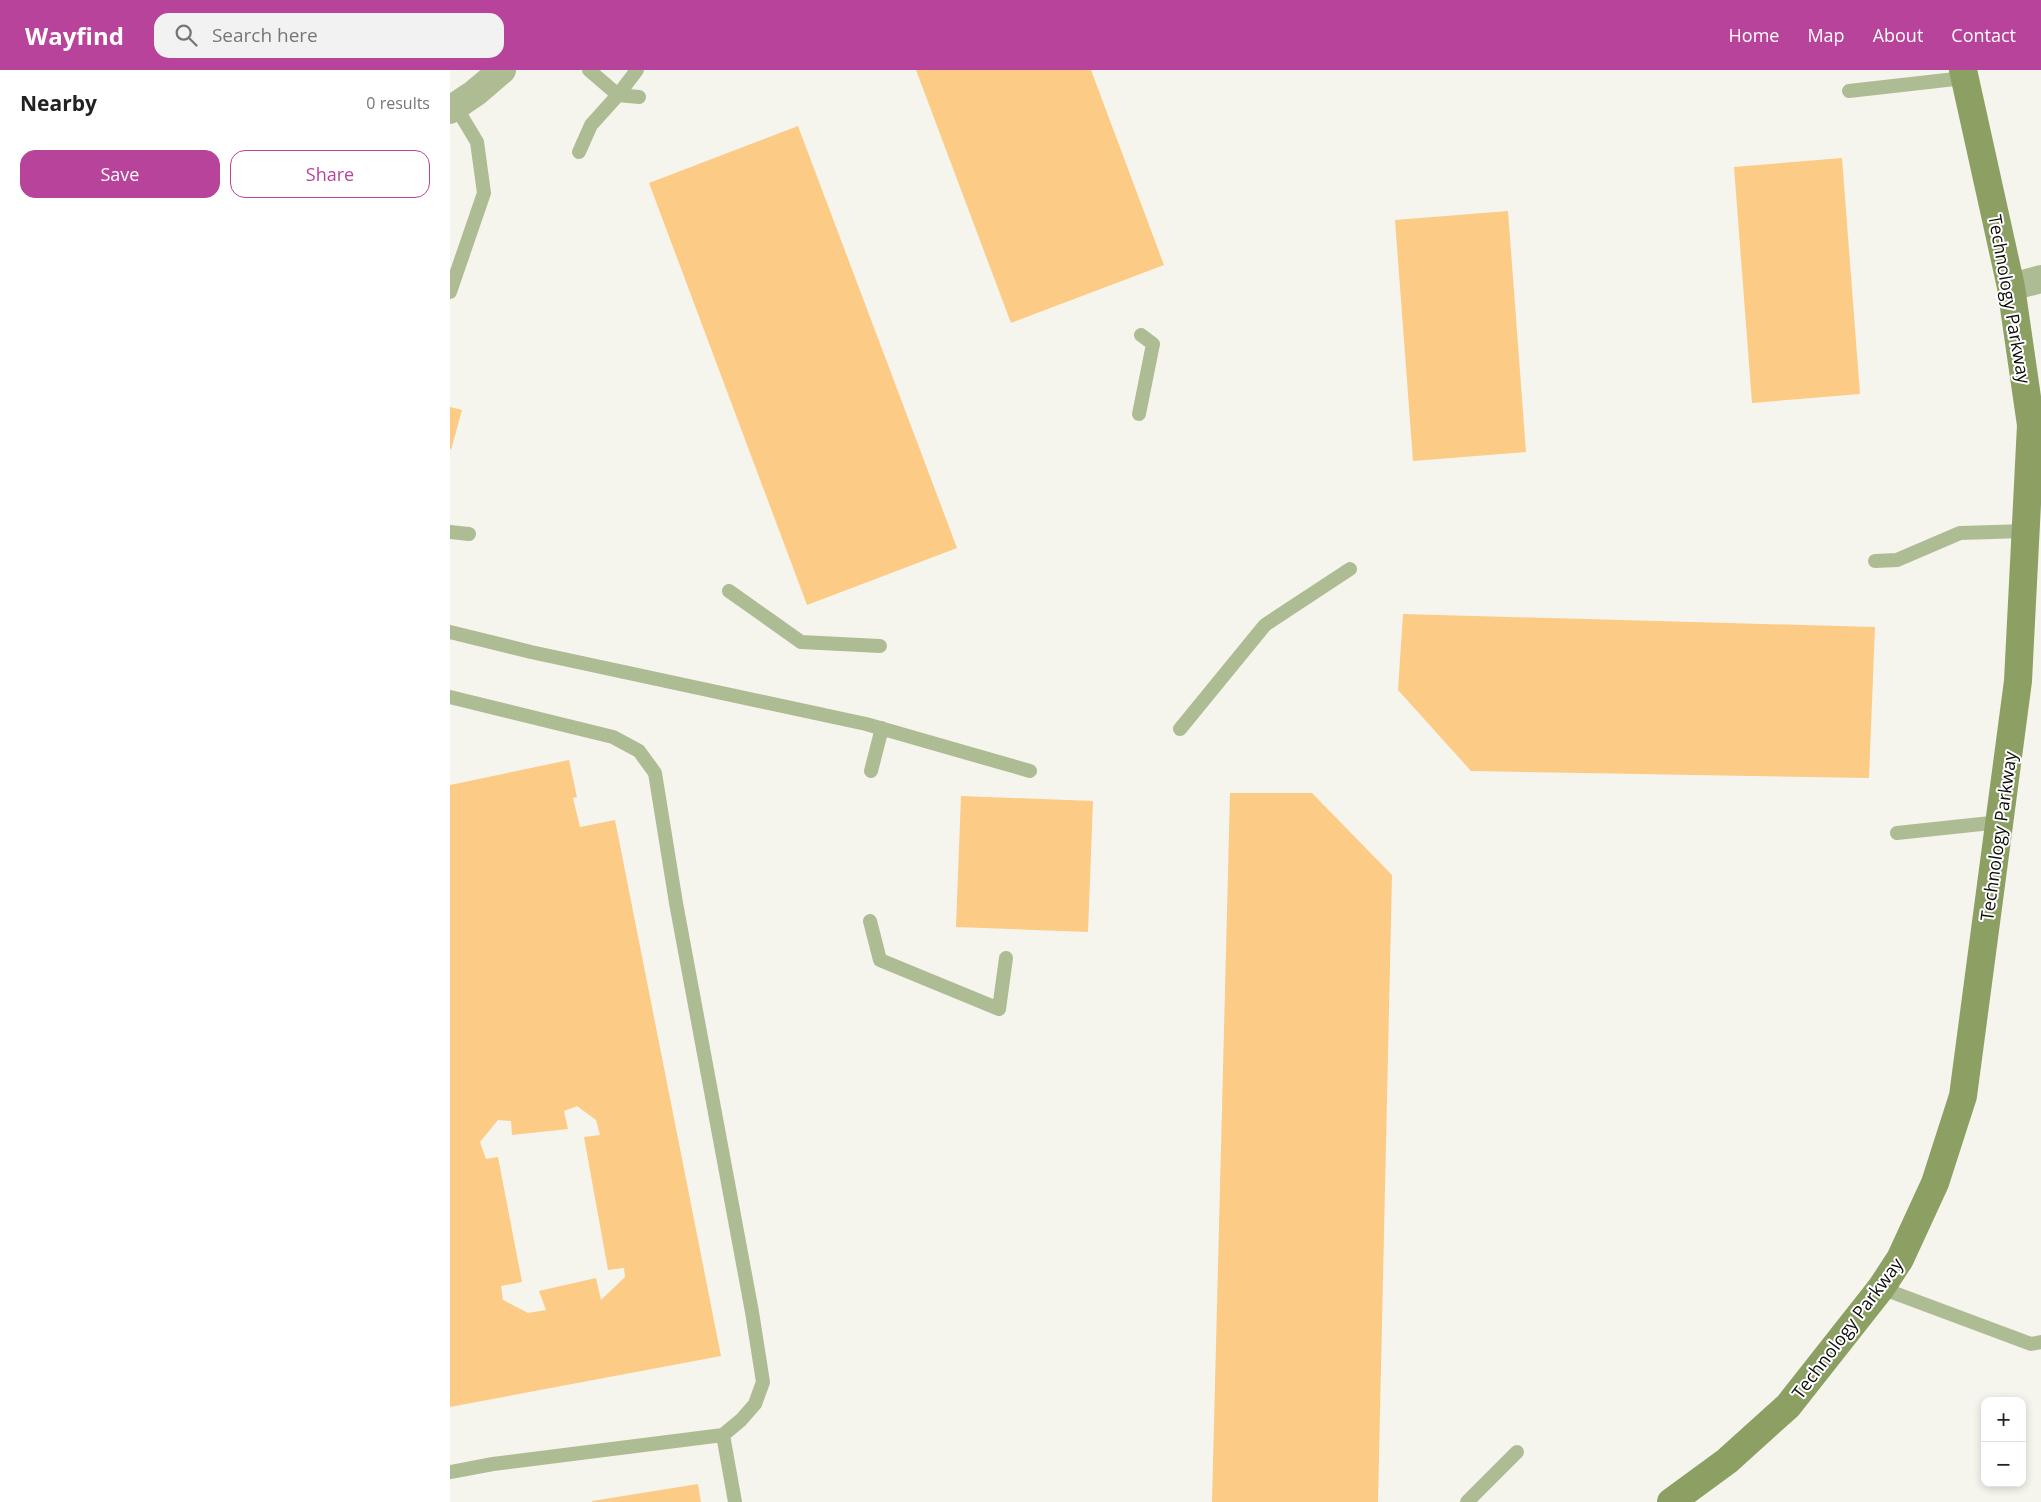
<!DOCTYPE html>
<html lang="en">
<head>
<meta charset="utf-8">
<style>
  body { margin:0; font-family:"Open Sans",sans-serif; background:#f2f2f2; color:#222 }
  .controls { position:absolute; right:15px; bottom:15px; display:grid; overflow:hidden; border-radius:10px; box-shadow:0 2px 8px #0003 }
  .controls button { width:45px; height:45px; display:grid; place-items:center; padding:0; border:0; border-bottom:1px solid #e0e0e0; background:#fff; color:#222; font:25px sans-serif }
  .list { margin:0; padding:0; list-style:none }
  h2 { display:flex; justify-content:space-between; align-items:center; height:65px; margin:0; padding:0 20px; font-size:21px }
  h2 small { font-size:16px; font-weight:400; color:#767676 }
  .actions { display:flex; gap:10px; padding:15px 20px }
  .actions a { flex:1; padding:11px 0; border:1px solid #b8439a; border-radius:15px; text-align:center; font-size:18px; color:#b8439a }
  .actions .main { background:#b8439a; color:#fff }
  .icon { flex:none; width:28px; height:28px; fill:none; stroke:currentColor; stroke-width:2; stroke-linecap:round; stroke-linejoin:round }
  .map { position:relative; flex:none; width:1591px; height:1432px; overflow:hidden }
  header { display:flex; align-items:center; gap:30px; box-sizing:border-box; height:70px; padding:0 25px; background:#b8439a; color:#fff }
  header strong { font-size:24px }
  nav { display:flex; gap:28px; margin-inline-start:auto; font-size:18px }
  .search { width:350px; height:45px; background:#f2f2f2; display:flex; align-items:center; gap:12px; box-sizing:border-box; padding:0 18px; border-radius:15px; color:#767676; font-size:19px }
  main { display:flex }
  aside { flex:1; background:#fff }
  .map>svg:first-child { display:block }
  .building { fill:#fccb86; fill-rule:evenodd }
  .lines { fill:none; stroke-linecap:round; stroke-linejoin:round }
  .lane { stroke:#aebc94; stroke-width:14 }
  .street { stroke:#aebc94; stroke-width:28 }
  .secondary { stroke:#8ca063; stroke-width:28 }
  .labels { text-anchor:middle; dominant-baseline:central; stroke-width:4; stroke-linejoin:round; paint-order:stroke }
  .street-label { font-size:18px; fill:#0d0c0a; stroke:#fff }
</style>
</head>
<body>
<header>
<strong>Wayfind</strong>
<div class="search"><svg class="icon" aria-label="search" viewBox="0 0 24 24"><circle cx="10" cy="10" r="6"/><path d="M15 15l6 6"/></svg>Search here</div>
<nav><a>Home</a><a>Map</a><a>About</a><a>Contact</a></nav>
</header>
<main>
<aside>
<h2>Nearby<small>0 results</small></h2>
<ul class="list">
</ul>
<div class="actions"><a class="main">Save</a><a>Share</a></div>
</aside>
<div class="map">
<svg width="1591" height="1432" viewBox="0 0 1591 1432">
  <rect width="100%" height="100%" fill="#f6f5ed"/>
  <!-- building -->
  <path class="building" d="M466,0H641L714,195L561,253Z
    M348,56L507,478L357,535L199,113Z
    M1392,88L1410,324L1302,333L1284,97Z
    M1058,141L1076,382L963,391L945,150Z
    M0,337L12,340L1,380L0,379Z
    M953,544L1425,557L1419,708L1021,701L948,620Z
    M119,690L127,727L123,728L130,757L165,750L271,1286L0,1337V715ZM127,1036L146,1050L150,1065L134,1067L158,1200L174,1198L175,1207L151,1230L146,1208L89,1221L96,1240L78,1243L53,1230L51,1216L72,1212L48,1087L36,1089L30,1072L48,1050L61,1051L62,1065L118,1059L114,1041Z
    M780,723H862L942,805L928,1432H762Z
    M511,726L643,731L638,862L506,857Z
    M248,1414L251,1432H142V1431Z"/>
  <g class="lines">
    <!-- lane -->
    <path class="lane" d="M139,0L168,25L189,27
      M1399,21L1514,8
      M129,82L141,55L168,25L187,0
      M0,222L34,123L27,72L6,37
      M689,344L703,274L691,265
      M0,462L19,464
      M1425,491L1447,490L1510,463L1575,461
      M279,521L351,572L430,576
      M0,562L81,582L416,654L580,701
      M0,627L163,667L189,681L205,703L226,833L302,1242L313,1312L305,1334L291,1350L273,1365L43,1394L0,1402
      M730,659L815,555L900,499
      M421,701L432,658
      M1447,763L1550,752
      M420,851L430,890L549,939L556,888
      M1431,1218L1581,1274L1591,1272
      M273,1365L285,1432
      M1017,1432L1067,1382"/>
    <!-- street -->
    <path class="street" d="M0,40L25,23L52,0
      M1561,217L1591,209"/>
    <!-- secondary -->
    <path class="secondary" d="M1221,1432L1277,1391L1338,1336L1431,1218L1450,1189L1485,1113L1513,1026L1568,611L1581,355L1561,217L1513,0"/>
  </g>
  <g class="labels">
    <!-- street labels -->
    <g class="street-label">
      <text transform="translate(1560 229) rotate(80)">Technology Parkway</text>
      <text transform="translate(1548 766) rotate(-82)">Technology Parkway</text>
      <text transform="translate(1397 1258) rotate(-53)">Technology Parkway</text>
    </g>
  </g>
</svg>
<div class="controls">
<button>+</button>
<button>−</button>
</div>
</div>
</main>
</body>
</html>
